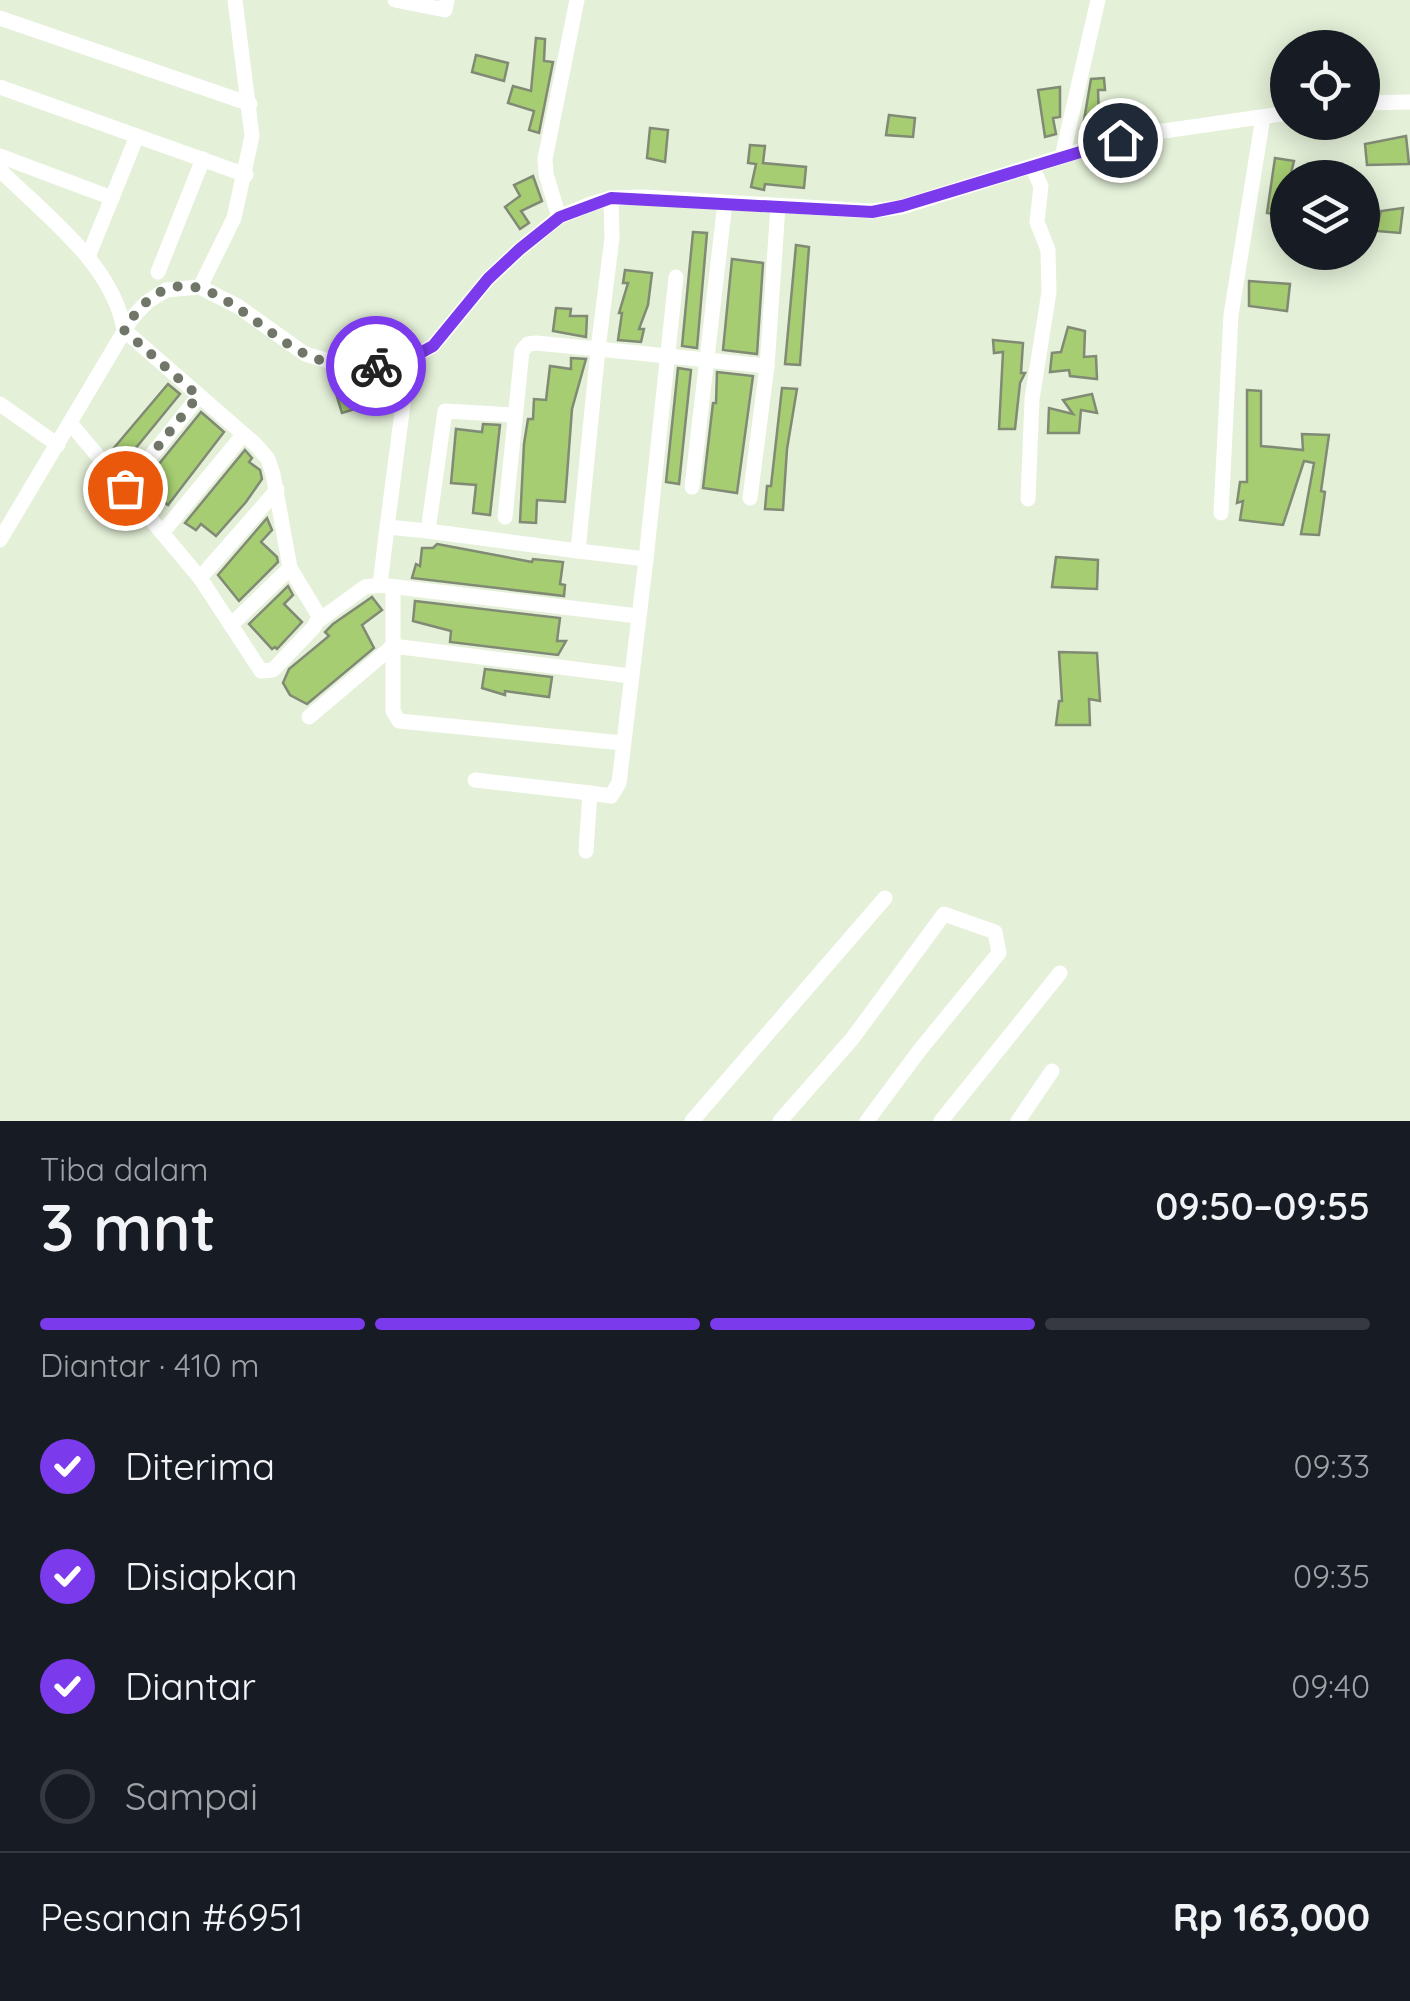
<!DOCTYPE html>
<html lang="id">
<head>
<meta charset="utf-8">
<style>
  body { margin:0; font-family:Quicksand,sans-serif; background:#242831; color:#f1f3f6; height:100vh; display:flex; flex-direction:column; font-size:38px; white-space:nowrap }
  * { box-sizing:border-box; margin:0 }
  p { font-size:32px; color:#9ea1a6 }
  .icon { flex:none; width:55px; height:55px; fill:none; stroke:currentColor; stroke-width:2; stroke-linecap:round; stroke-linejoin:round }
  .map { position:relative; height:1121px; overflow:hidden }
  .sheet { display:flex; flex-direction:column; background:#171b24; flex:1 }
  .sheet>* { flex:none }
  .controls { position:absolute; left:1270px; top:30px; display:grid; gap:20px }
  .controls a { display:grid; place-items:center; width:110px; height:110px; border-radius:50%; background:#171b24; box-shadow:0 5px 25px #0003; font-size:50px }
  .pin { position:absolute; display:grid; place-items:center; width:85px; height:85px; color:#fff; margin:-42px; border:5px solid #fff; border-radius:50%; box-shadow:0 2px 10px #0007 }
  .courier { position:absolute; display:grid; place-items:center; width:100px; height:100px; margin:-50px; border:8px solid #7c3aed; border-radius:50%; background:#fff; color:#222; box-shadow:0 2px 12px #0007 }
  .headline em { font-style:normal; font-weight:600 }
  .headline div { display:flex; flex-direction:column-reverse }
  .headline { display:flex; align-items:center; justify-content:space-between; height:170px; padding:0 40px }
  h1 { font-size:65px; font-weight:600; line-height:75px }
  .bar { display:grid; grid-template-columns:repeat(4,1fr); gap:15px 10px; align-content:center; height:120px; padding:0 40px }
  .bar i { height:12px; border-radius:8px; background:#363941 }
  .bar .current { background:#7c3aed }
  .bar p { grid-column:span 4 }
  .line { display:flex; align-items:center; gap:25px; padding:0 40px; border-top:2px solid #363941 }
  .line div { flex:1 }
  ol { padding:0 40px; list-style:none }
  li { display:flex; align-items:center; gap:30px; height:110px }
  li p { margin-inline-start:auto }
  li .icon { padding:10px; border-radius:50%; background:#7c3aed; color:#fff; stroke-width:4 }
  li:last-child { color:#9ea1a6 }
  li i { width:55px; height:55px; border:5px solid #363941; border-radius:50% }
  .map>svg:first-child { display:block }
  .building { fill:#a6cd72; stroke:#808a74; stroke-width:2.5 }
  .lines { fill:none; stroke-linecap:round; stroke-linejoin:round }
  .street { stroke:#fff; stroke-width:15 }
  .done { stroke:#707769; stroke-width:10; stroke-dasharray:0 18 }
  .route { stroke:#7c3aed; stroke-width:12 }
</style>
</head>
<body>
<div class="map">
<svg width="1410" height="1121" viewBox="0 0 1410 1121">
  <rect width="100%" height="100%" fill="#e4f0d8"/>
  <g class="building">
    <polygon points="536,38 545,39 544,61 553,62 539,133 529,130 534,111 508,103 513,86 531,91"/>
    <polygon points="476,55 508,63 504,81 472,72"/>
    <polygon points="1104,78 1105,90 1098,90 1099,118 1084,120 1091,79"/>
    <polygon points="1060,87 1060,117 1053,118 1056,134 1045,137 1038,90"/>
    <polygon points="889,115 915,118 913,137 886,135"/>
    <polygon points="650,128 668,130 665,162 647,158"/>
    <polygon points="1406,136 1409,164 1367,165 1365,144"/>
    <polygon points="750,145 765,146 763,163 806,167 804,188 765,184 764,190 751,187 756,164 748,163"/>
    <polygon points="1275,158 1294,161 1285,197 1288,197 1288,216 1267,213"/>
    <polygon points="533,176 542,201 521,211 529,223 520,229 505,207 520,196 514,185"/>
    <polygon points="1403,208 1400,233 1376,231 1381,211"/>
    <polygon points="693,232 707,233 697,348 682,346"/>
    <polygon points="796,245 809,247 800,365 785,364"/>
    <polygon points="732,259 763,263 757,354 723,350"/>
    <polygon points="625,270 652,273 648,305 639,329 644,329 641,342 618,340 622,313 619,313 628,283 623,283"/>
    <polygon points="1249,281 1290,284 1287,311 1249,306"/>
    <polygon points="556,308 571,309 570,316 587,316 586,337 553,331"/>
    <polygon points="1068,327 1085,331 1084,357 1096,356 1097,379 1070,376 1069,370 1050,372 1052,353 1061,352"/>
    <polygon points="993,340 1023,343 1021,373 1025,373 1020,383 1015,429 999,429 1003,352 994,353"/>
    <polygon points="571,358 586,359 572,409 565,502 537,500 536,523 520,522 524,444 528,419 533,419 534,399 546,400 550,366 571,369"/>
    <polygon points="678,368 691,370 679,484 666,482"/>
    <polygon points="717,372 753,376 737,493 703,488 713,403 716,403"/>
    <polygon points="357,380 365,406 342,413 334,387"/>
    <polygon points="168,384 180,394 126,460 113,449"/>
    <polygon points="782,388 797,389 787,449 783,510 765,509 767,486 771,486"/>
    <polygon points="1247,390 1261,391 1261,446 1303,450 1302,434 1329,435 1321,491 1325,492 1319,535 1301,534 1314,463 1304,461 1283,525 1240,520 1243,501 1237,503 1240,482 1247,482"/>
    <polygon points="1092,394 1097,413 1081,410 1079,433 1048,433 1049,408 1073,414 1063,400"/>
    <polygon points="201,412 224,432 168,505 156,496 158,494 142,485"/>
    <polygon points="483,424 500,425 490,515 473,513 476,485 451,483 456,429 482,432"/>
    <polygon points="245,450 252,458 249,462 260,470 262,479 246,502 216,536 201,524 196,530 185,523"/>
    <polygon points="267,518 272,530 261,542 277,557 278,562 239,601 218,575"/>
    <polygon points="437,544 532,562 533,559 563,562 560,584 565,585 564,596 412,578 416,564 420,566 422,548 433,548"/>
    <polygon points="1056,557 1098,560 1097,589 1052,587"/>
    <polygon points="288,586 293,595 284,604 302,622 277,649 275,647 272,649 249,624"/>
    <polygon points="372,597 382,610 362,625 374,648 307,704 290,695 283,683 289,669 329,636 325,632 333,624"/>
    <polygon points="415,601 560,618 557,641 566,641 558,655 450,642 451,631 413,621"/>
    <polygon points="1059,652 1097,653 1100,701 1089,699 1090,725 1056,725 1059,701 1062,701"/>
    <polygon points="485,669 552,677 549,697 505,691 505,695 482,688"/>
  </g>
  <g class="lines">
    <g class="street">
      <polyline points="395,0 445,10 447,0"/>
      <polyline points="0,18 250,104"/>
      <polyline points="0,87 246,175"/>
      <polyline points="1362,103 1410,102"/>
      <polyline points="0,156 112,198"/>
      <polyline points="1062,157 1098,0"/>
      <path d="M0 170C45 215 113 264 124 330L255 444 268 459 273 474 290 568 319 616 314 627 273 670 261 671 200 578 71 424"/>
      <polyline points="559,217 546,174 545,159 577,0"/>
      <polyline points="88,257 137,136"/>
      <polyline points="158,272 203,159"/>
      <polyline points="200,287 234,218 252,136 235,0"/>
      <polyline points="0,404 58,445"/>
      <polyline points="515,415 445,411 428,531 578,551"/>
      <polyline points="692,487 725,203"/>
      <polyline points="125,488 199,396"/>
      <polyline points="750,498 767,366 778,206"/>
      <polyline points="1028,499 1032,399 1049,292 1048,250 1037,222 1041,186 1032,167"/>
      <polyline points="1221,513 1231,315 1263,117"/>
      <polyline points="505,517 522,351 528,344 536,343 598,349 612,238 611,198"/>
      <polyline points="387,527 404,397 394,361"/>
      <polyline points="162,533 243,435"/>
      <polyline points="0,540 132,318 147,302 166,290 200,287 239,307 305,354 346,366 376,366 420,353 433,346 488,279 520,249 559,217 591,204 611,198 642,197 872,211 902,207 1092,147 1150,133 1288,113"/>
      <polyline points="646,559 676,277"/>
      <polyline points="200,578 277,490"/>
      <polyline points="380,585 387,527 428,531"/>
      <polyline points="393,587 393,646 630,676"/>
      <polyline points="318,621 365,587 380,585 638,616"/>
      <polyline points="231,625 290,568"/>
      <polyline points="393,646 393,711 399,721 623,743"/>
      <polyline points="309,717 393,646"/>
      <polyline points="475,780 590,793"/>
      <polyline points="586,851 590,793 611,796 619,783 646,559 578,551 598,349 767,366"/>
      <polyline points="692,1121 885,898"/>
      <polyline points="780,1121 852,1039 944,914 995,932 999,953 919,1051 867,1121"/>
      <polyline points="941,1121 1060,973"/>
      <polyline points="1018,1121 1052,1071"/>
    </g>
  </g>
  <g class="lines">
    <path class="done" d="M125 488 198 396 124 330C185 232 243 324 307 355 328 365 352 367 376 366"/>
    <polyline class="route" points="376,366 420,353 433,346 488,279 520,249 560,217 611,198 872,212 902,206 1120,140"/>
  </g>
</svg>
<div class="controls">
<a><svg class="icon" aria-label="locate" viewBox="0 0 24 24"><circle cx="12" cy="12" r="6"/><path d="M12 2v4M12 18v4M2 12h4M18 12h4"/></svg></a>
<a><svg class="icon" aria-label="layers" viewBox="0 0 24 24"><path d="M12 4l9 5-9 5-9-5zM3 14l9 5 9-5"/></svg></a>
</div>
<div class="pin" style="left:125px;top:488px;background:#ea580c"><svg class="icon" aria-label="bag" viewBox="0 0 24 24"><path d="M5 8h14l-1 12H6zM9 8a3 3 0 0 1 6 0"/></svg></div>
<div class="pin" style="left:1120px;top:140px;background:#1f2937"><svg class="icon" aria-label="home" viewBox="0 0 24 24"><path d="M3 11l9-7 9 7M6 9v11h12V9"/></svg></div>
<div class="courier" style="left:376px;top:366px"><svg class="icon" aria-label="bike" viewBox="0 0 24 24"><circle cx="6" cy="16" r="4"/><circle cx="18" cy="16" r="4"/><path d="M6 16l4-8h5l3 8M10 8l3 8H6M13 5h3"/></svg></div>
</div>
<section class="sheet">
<div class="headline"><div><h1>3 mnt</h1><p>Tiba dalam</p></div><em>09:50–09:55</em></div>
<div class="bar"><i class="current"></i><i class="current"></i><i class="current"></i><i></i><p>Diantar · 410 m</p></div>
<ol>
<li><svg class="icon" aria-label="check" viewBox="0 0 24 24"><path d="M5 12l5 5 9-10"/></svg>Diterima<p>09:33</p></li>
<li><svg class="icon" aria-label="check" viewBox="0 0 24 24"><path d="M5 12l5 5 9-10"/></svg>Disiapkan<p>09:35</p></li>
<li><svg class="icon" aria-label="check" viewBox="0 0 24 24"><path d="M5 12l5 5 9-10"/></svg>Diantar<p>09:40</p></li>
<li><i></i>Sampai</li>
</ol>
<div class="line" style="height:130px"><div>Pesanan #6951</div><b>Rp 163,000</b></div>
</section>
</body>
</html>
